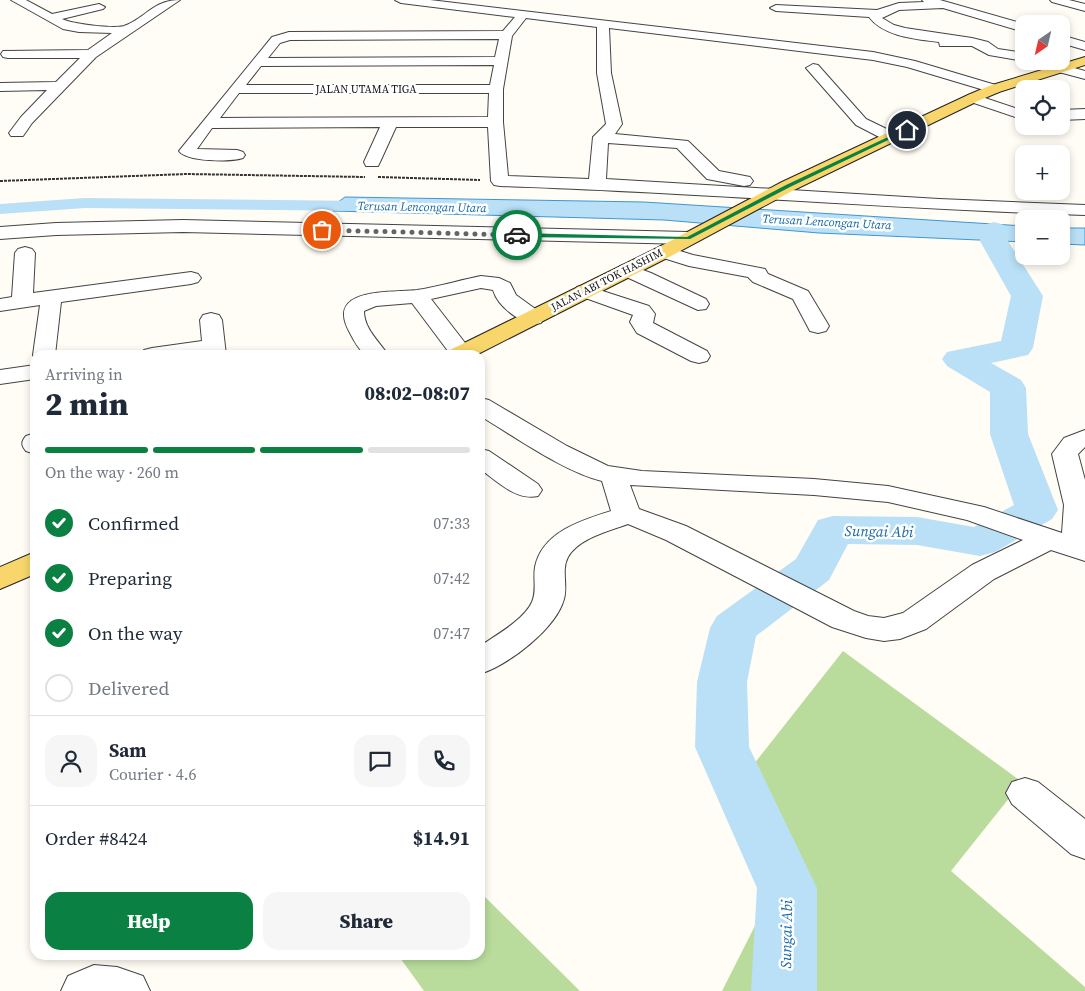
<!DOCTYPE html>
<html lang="en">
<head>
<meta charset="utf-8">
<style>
  body { margin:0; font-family:"Source Serif 4",serif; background:#f6f6f7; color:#1f2937; height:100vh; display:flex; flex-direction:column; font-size:19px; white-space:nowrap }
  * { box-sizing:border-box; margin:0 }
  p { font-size:16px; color:#747a83 }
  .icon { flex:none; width:28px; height:28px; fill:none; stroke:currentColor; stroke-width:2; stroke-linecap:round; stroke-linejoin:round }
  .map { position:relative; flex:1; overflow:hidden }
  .drawer { position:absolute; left:30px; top:350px; width:455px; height:610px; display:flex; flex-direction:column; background:#fff; border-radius:15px; box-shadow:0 2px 8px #0003 }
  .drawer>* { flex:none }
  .needle { width:32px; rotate:214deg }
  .controls { position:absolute; left:1015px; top:15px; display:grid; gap:10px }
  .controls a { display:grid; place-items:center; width:55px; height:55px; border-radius:10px; background:#fff; box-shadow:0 2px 8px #0003; font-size:25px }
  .pin { position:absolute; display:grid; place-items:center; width:42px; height:42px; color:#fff; margin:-21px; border:2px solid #fff; border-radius:50%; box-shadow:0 1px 5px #0007 }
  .courier { position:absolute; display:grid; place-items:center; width:50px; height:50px; margin:-25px; border:4px solid #0b8043; border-radius:50%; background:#fff; color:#222; box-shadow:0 1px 6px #0007 }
  .summary em { font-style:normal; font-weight:800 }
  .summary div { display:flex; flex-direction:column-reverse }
  .summary { display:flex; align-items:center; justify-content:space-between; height:85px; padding:0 15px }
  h1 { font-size:32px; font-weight:800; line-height:38px }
  .bar { display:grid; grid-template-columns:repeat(4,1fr); gap:8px 5px; align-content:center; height:60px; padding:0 15px }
  .bar i { height:6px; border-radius:4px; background:#e0e1e3 }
  .bar .on { background:#0b8043 }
  .bar p { grid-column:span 4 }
  .line { display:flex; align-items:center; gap:12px; padding:0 15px; border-top:1px solid #e0e1e3 }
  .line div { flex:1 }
  .round { display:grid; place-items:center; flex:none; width:52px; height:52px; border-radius:15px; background:#f6f6f7 }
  ol { padding:0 15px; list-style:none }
  li { display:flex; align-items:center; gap:15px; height:55px }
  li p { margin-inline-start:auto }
  li .icon { padding:5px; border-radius:50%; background:#0b8043; color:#fff; stroke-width:4 }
  li:last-child { color:#747a83 }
  li i { width:28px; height:28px; border:2px solid #e0e1e3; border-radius:50% }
  .button { display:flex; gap:10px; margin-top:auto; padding:10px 15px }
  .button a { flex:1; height:58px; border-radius:15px; background:#0b8043; color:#fff; font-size:20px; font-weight:800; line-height:58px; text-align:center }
  .button a+a { background:#f6f6f7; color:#1f2937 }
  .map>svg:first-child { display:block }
  .forest { fill:#b9dc9c }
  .water { fill:#b9e0f7; stroke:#3f96cf }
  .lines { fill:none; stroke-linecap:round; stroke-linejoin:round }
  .canal { fill:#b9e0f7; fill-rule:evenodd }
  .river { fill:#b9e0f7; fill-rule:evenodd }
  .minor-casing { stroke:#444; stroke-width:2 }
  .major-casing { stroke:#222; stroke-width:2 }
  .path { stroke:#333; stroke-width:2; stroke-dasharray:3 1; stroke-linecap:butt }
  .minor { fill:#fff; fill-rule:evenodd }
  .major { fill:#f9d66b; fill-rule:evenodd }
  .route { fill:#0b8043 }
  .done { stroke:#646461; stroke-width:5; stroke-dasharray:0 9 }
  .labels { text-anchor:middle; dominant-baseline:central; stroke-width:5; stroke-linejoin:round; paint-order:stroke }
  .far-street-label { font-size:11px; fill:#111; stroke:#fff }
  .far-water-label { font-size:12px; font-style:italic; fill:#1768a6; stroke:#fff }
  .water-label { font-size:15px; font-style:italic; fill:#1768a6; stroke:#fff }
</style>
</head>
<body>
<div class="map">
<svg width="1085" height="991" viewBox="0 0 1085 991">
  <rect width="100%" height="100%" fill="#fffdf5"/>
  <g class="forest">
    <polygon points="843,651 1022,782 951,871 1085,987 1085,991 722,991 767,902 731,793"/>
    <polygon points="480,892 580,991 424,991 398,955 480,955"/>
  </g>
  <g class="water">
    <polygon points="345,197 644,202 1024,226 1024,242 819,233 664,220 333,211 334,205"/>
    <polygon points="1061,228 1085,228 1085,245 1061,244"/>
  </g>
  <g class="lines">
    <polygon class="canal" points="85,198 365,201 371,203 373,206 371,209 365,211 85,208 0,214 0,204"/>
    <polygon class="river" points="994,222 1004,225 1008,231 1008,241 1043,296 1033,348 1028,355 991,363 1021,380 1026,388 1028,434 1058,510 1052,519 995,552 980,556 917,545 848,544 829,580 756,636 747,682 749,747 817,888 817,991 751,991 757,888 695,747 697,682 710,628 717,616 796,559 818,520 833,516 917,517 974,527 1014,505 990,434 990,392 947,366 942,359 947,352 1001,341 1011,296 980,241 980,231 984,225"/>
    <defs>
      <g id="minor">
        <path d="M11 0H26L52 14 99 4 105 7 103 9 62 19C72 24 113 29 124 26 146 18 153 0 180 0L96 57 32 123 23 136H11L9 133 21 117 47 90 0 91V83L56 82 80 58H8L3 57 1 54 3 51 88 50 112 33 79 32 63 29Z"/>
        <path d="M395 0H430L873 52 915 61 999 86 1001 89 999 92 994 93 907 67 873 60 609 28 611 73 622 124 615 134 688 141 719 171 750 177 753 181 750 185 744 186 707 179 677 148 608 143 606 179 939 199 1085 205V215C890 209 695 192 500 186L494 185 491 181 488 127H396L380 162 378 166H366L364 162 380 127 212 128 197 149 237 150 243 152 245 155 243 158C230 162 187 162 179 151L272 37 289 32 503 31 515 17 401 3ZM526 18 597 27V73L606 124 593 137 589 179 508 176 503 122V89L512 36ZM499 39 495 57 268 58 280 43 290 40ZM494 65 490 85H246L261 66ZM239 93H489L488 117 220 118Z"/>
        <path d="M922 0H940L1024 24V32L943 8 899 10 882 18 894 25 905 28 972 38 988 42 998 49 1024 53V61L989 55 972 46H940L939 42C917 39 884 37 869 17L776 11 770 8 776 5 877 10 899 3 924 2Z"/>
        <polygon points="1050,0 1069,0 1085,4 1085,11 1052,2"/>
        <polygon points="1061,35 1085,42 1085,50 1061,43"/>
        <polygon points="813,64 818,65 866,119 897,134 899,137 897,140 885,140 856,125 806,68"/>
        <polygon points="1060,64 1085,71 1085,79 1055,71 1053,68 1055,65"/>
        <polygon points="973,94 1024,111 1024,120 968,101 966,98 968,95"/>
        <polygon points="1085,109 1085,119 1061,120 1061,110"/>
        <polygon points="183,220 688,232 695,234 698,238 695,242 688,244 183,232 56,235 0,239 0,227 56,223"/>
        <polygon points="664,246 693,255 765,269 768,274 808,291 829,326 826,331 818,333 810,331 793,299 753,282 748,277 689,266 657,256 654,252 657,248"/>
        <polygon points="25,247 32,249 35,253 33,293 191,272 198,274 201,278 198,282 191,284 61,302 55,355 35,355 35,359 33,355 40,305 0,311 0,299 12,297 15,253 18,249"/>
        <polygon points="627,264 651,273 706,299 709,304 706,309 698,310 620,274 617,270 620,266"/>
        <path d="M481 276 499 278 510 283 516 295 541 313 544 318 541 323C523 327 498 307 493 290L481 288 431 299 469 348 472 353 471 355H451L412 303 376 306 364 311C364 329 379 341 388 355H365C358 348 354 341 350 333 324 287 389 293 417 290 438 287 460 280 481 276Z"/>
        <polygon points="584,285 649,306 655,314 653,323 707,351 710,356 707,361 699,363 691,361 637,333 630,322 633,315 577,295 574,291 577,287"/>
        <polygon points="211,313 219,315 222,320 226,355 141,355 144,350 152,348 202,341 200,320 203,315"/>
        <polygon points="35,365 35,379 0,384 0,370"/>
        <path d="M480 398 489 400 567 446 608 466 642 471 814 479 888 486 984 507 1062 533 1064 505 1052 454 1064 438 1085 430V447L1078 454 1085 480V561L1051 550 994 579 926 629 900 639 884 641 866 638 832 627 666 540 628 524C609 531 579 538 568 557 561 570 568 585 564 599 556 629 508 665 480 674V646C495 636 525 619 532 602 537 591 533 579 535 567 542 532 582 520 611 511L602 481C564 472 514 436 480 416ZM630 485 814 495 888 502 967 520 1023 540 972 565 903 613 884 618 868 616 854 611 686 526 639 509Z"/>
        <path d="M35 433V454L26 451C21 445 21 442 26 436Z"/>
        <path d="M480 449 489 451 538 484 542 490 538 496C516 501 497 481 480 469Z"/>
        <polygon points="1025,778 1038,782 1085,819 1085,859 1071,854 1012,804 1006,793 1012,782"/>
        <polygon points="94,965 117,967 143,976 150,991 61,991 68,976"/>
      </g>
      <g id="major">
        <polygon points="1085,57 1085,65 999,92 978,101 794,190 671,256 476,355 447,355 450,350 657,248 782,182 968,95 989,86"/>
        <polygon points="35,552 35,574 0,589 0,567"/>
      </g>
    </defs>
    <use href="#minor" class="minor-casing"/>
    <use href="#major" class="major-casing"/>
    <g class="path">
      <polyline points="378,177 480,180"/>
      <polyline points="0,181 187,174 365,177"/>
    </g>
    <use href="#minor" class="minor"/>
    <use href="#major" class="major"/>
  </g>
  <polygon class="route" points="907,128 909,130 790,187 690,239 517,237 514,235 517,233 687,237 786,185"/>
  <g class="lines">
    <polyline class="done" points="322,230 517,235"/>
  </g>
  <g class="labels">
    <g class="far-street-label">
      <text x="366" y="89">JALAN UTAMA TIGA</text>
      <text transform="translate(607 280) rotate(-27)">JALAN ABI TOK HASHIM</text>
    </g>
    <g class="far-water-label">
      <text transform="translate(422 207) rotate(1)">Terusan Lencongan Utara</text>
      <text transform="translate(827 222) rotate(3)">Terusan Lencongan Utara</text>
    </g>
    <g class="water-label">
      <text transform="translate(879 531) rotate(1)">Sungai Abi</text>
      <text transform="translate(786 934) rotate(-89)">Sungai Abi</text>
    </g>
  </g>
</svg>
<div class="controls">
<a><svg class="needle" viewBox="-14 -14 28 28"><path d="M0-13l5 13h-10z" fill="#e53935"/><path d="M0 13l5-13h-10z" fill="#747a83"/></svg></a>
<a><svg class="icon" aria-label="locate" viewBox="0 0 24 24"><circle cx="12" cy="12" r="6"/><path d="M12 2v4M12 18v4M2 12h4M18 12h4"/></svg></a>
<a>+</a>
<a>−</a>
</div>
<div class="pin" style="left:322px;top:230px;background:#ea580c"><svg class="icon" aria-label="bag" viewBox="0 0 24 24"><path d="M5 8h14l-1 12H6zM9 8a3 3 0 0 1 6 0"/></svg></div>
<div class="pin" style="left:907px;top:130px;background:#1f2937"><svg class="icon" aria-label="home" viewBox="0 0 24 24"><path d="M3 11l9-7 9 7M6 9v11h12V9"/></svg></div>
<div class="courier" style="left:517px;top:235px"><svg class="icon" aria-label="car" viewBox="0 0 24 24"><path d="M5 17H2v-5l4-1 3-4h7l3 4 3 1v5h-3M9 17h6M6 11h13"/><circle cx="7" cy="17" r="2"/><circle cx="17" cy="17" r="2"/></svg></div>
<section class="drawer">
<div class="summary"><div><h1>2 min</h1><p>Arriving in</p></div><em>08:02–08:07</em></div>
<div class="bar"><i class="on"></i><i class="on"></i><i class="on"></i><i></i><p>On the way · 260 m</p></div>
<ol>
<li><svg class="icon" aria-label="check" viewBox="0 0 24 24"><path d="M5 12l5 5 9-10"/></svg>Confirmed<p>07:33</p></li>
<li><svg class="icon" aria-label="check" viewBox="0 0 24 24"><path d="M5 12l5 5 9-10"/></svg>Preparing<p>07:42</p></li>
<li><svg class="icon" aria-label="check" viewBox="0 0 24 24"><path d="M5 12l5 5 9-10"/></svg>On the way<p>07:47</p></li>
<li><i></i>Delivered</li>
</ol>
<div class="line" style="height:90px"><a class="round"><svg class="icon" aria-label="person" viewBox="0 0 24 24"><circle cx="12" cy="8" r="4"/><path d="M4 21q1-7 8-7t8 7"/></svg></a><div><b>Sam</b><p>Courier · 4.6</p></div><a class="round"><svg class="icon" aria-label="chat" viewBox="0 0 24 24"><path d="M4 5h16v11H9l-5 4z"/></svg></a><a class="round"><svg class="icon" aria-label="phone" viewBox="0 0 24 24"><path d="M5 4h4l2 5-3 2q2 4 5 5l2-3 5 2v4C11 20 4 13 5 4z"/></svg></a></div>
<div class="line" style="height:65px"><div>Order #8424</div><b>$14.91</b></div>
<div class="button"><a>Help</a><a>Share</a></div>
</section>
</div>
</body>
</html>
